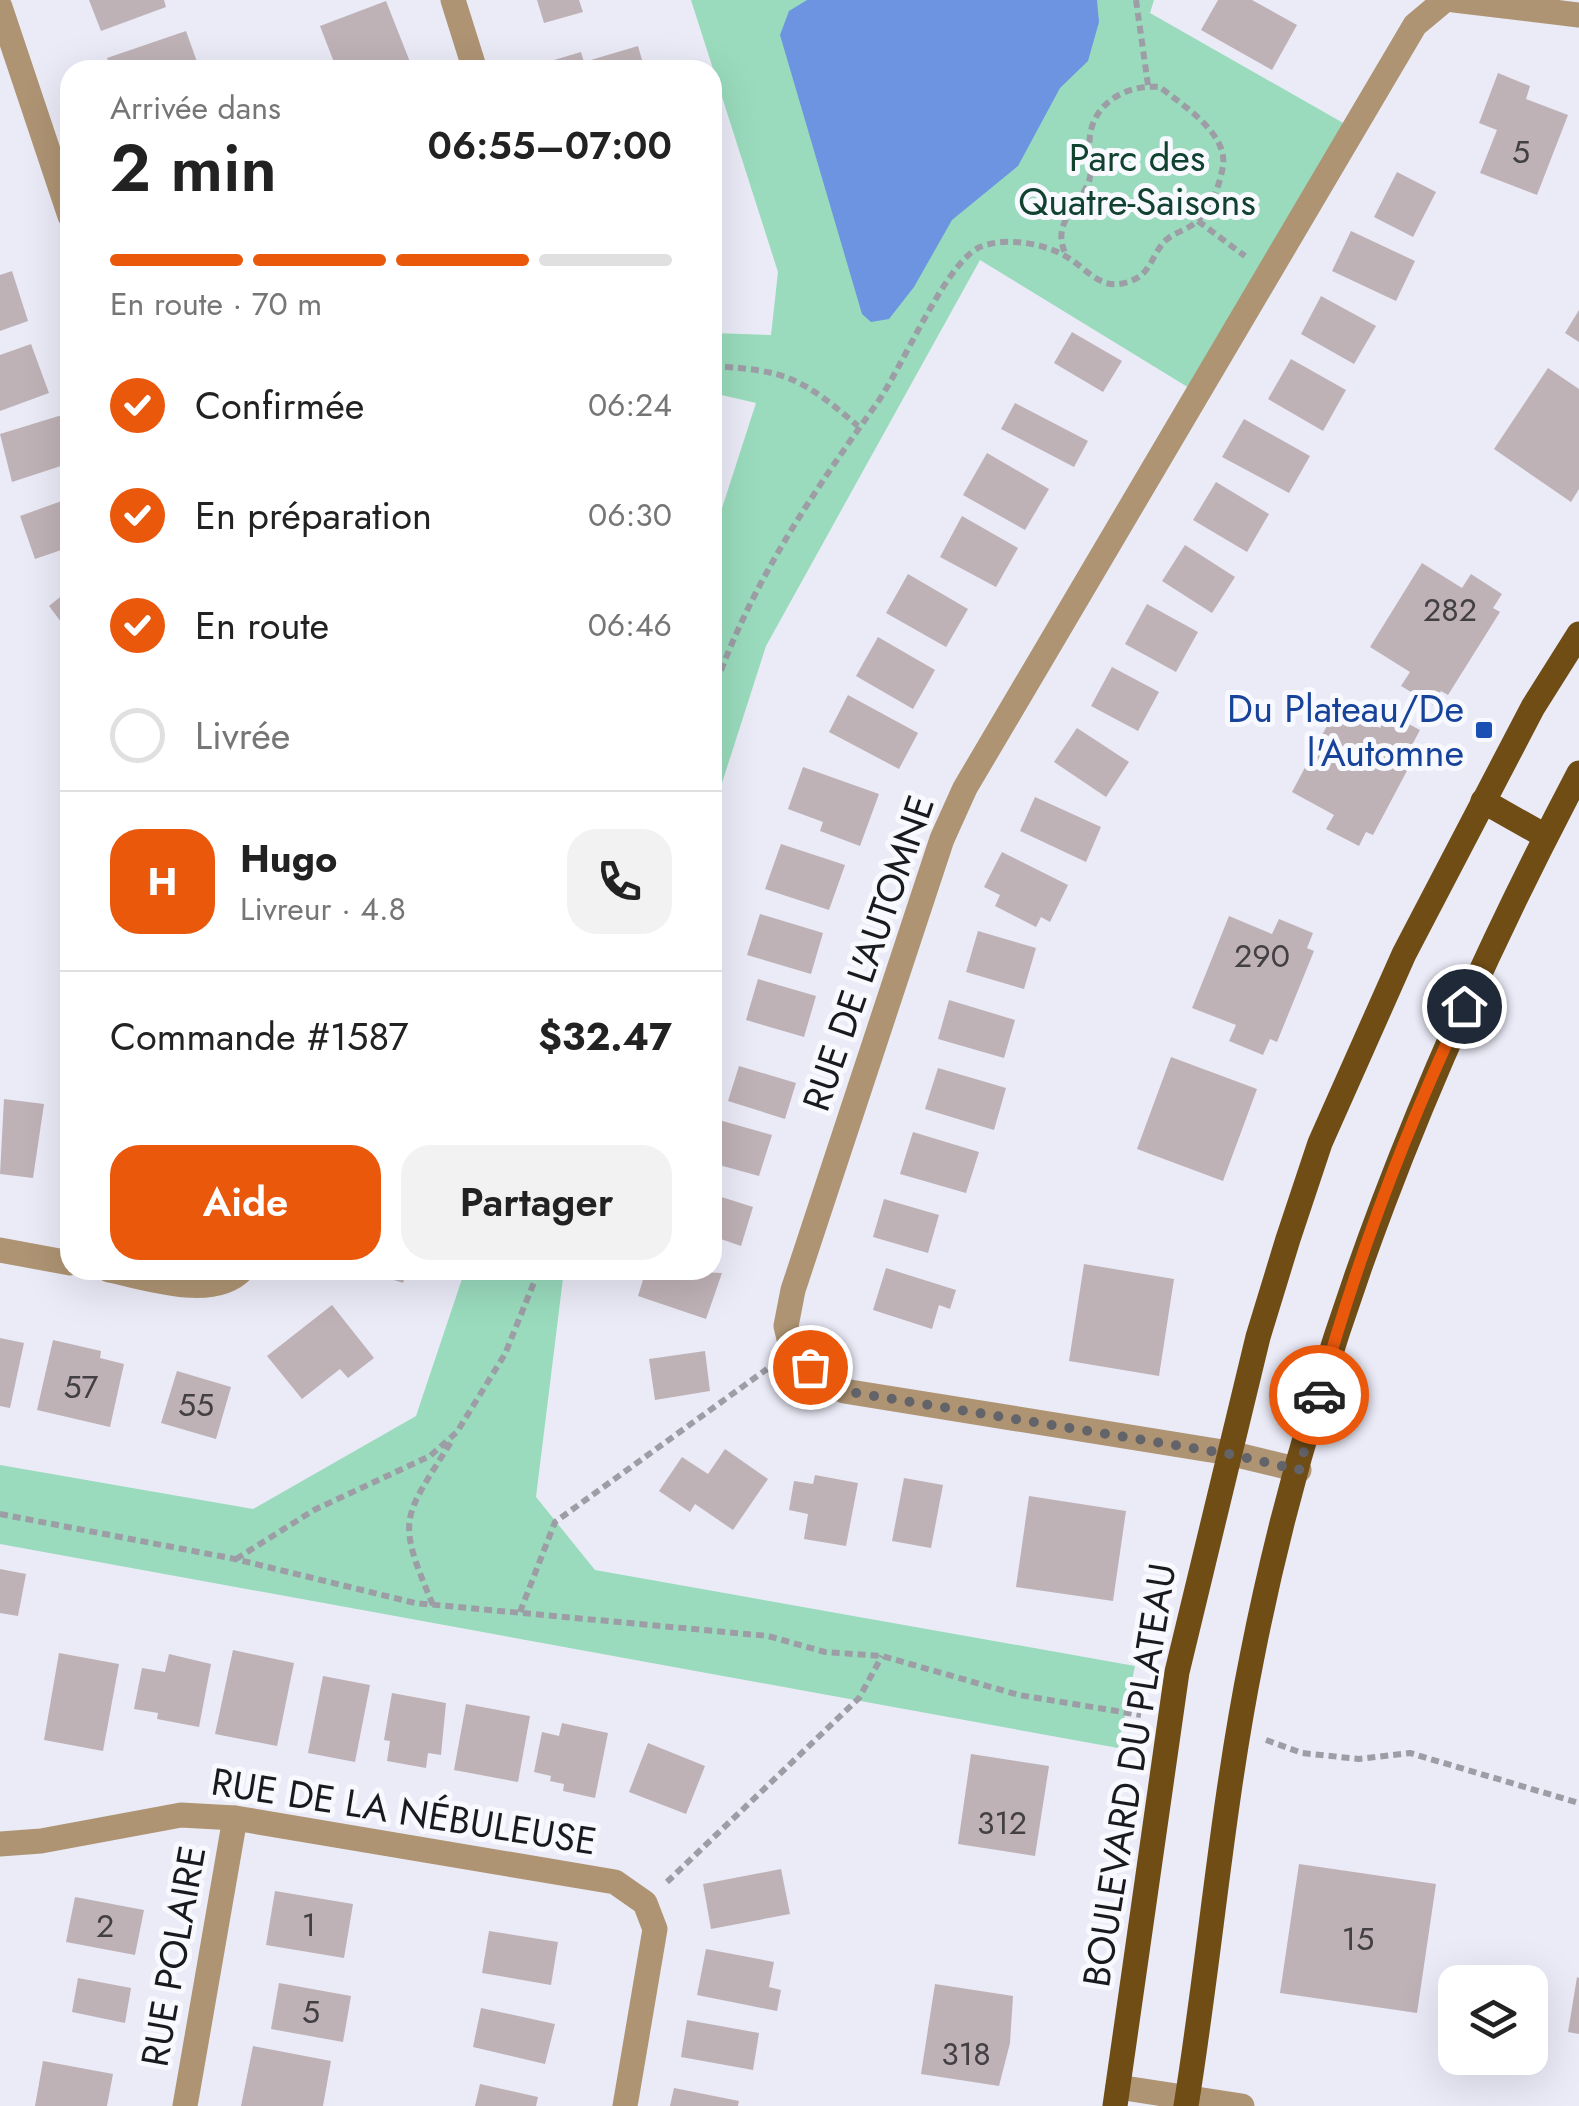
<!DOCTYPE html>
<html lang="fr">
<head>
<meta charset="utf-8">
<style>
  body { margin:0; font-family:Jost,sans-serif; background:#f2f2f2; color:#222; height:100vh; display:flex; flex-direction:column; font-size:38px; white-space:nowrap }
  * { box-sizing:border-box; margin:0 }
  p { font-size:32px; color:#767676 }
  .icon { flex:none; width:55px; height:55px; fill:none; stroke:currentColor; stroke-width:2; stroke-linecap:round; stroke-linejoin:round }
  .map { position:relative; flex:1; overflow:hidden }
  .panel { position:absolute; left:60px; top:60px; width:662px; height:1220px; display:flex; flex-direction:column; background:#fff; border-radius:30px; box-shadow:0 10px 40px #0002 }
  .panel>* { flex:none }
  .fabs { position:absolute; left:1438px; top:1965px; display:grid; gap:20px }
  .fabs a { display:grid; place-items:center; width:110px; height:110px; border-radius:20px; background:#fff; box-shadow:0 10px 40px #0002; font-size:50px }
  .pin { position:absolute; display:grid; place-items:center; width:85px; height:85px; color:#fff; margin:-42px; border:5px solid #fff; border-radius:50%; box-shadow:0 2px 10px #0007 }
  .courier { position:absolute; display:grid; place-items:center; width:100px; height:100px; margin:-50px; border:8px solid #ea580c; border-radius:50%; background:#fff; color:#222; box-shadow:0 2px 12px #0007 }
  .head em { font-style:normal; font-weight:600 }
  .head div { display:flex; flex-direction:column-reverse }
  .head { display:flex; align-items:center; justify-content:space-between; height:170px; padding:0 50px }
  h1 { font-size:65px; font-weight:600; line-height:75px }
  .bar { display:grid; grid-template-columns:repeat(4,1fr); gap:15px 10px; align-content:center; height:120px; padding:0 50px }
  .bar i { height:12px; border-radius:8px; background:#e0e0e0 }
  .bar .active { background:#ea580c }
  .bar p { grid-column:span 4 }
  .line { display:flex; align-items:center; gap:25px; padding:0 50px; border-top:2px solid #e0e0e0 }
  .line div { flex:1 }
  .round { display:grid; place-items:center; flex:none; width:105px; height:105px; border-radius:30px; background:#f2f2f2 }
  ol { padding:0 50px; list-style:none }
  li { display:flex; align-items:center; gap:30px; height:110px }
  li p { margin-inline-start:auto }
  li .icon { padding:10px; border-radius:50%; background:#ea580c; color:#fff; stroke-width:4 }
  li:last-child { color:#767676 }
  li i { width:55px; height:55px; border:5px solid #e0e0e0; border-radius:50% }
  .action { display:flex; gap:20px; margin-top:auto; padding:20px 50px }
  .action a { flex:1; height:115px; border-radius:30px; background:#ea580c; color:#fff; font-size:40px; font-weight:600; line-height:115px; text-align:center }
  .action a+a { background:#f2f2f2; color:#222 }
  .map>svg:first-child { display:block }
  .green { fill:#9adbbd }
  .water { fill:#6c94e1 }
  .building { fill:#bfb2b7 }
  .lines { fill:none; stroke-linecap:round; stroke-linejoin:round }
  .path { stroke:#9d9da6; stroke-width:6; stroke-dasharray:8 5; stroke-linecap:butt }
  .minor { stroke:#ae9473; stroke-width:25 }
  .major { stroke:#704d15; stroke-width:25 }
  .done { stroke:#63636a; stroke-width:10; stroke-dasharray:0 18 }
  .route { stroke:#ea580c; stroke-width:12 }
  .transit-dot { fill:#1a4fb4; stroke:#f8f9fe; stroke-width:4 }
  .labels { text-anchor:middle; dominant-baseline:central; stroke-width:10; stroke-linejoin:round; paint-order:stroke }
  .number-label { font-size:32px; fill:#434044 }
  .park-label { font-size:38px; fill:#114230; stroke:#f8f9fe }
  .transit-label { font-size:38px; fill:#164399; stroke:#f8f9fe; text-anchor:end }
  .street-label { font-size:38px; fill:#1a1a1e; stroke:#f8f9fe }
</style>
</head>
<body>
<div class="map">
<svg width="1579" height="2106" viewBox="0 0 1579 2106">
  <rect width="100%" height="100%" fill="#eaebf7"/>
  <g class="green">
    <polygon points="691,0 1154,0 1150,13 1352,128 1199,394 980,260 766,646 713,811 713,536 756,403 713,393 713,333 771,335 778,272"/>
    <polygon points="465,1270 564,1270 536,1497 595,1570 1135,1666 1118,1748 0,1544 0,1465 253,1509 416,1416"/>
  </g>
  <polygon class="water" points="807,0 1097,0 1099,22 1088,61 1060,88 1018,166 952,220 914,287 889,319 871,322 862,314 780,35 789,11"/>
  <g class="building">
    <polygon points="89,0 164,0 166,7 101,31"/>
    <polygon points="537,0 579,0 583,12 544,23"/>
    <polygon points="1218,0 1252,0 1297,25 1272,70 1201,30"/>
    <polygon points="386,1 410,62 388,70 337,70 320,26"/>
    <polygon points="186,31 200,70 111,70 107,58"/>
    <polygon points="638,46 645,70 558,70 554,60 581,52 584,62"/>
    <polygon points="1498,73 1530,86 1526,99 1568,115 1537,195 1480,173 1497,130 1479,123"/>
    <polygon points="1397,172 1436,192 1413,237 1374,217"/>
    <polygon points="1351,231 1415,261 1396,301 1332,271"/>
    <polygon points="12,271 28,321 0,331 0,275"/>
    <polygon points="1321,296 1376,326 1354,364 1301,334"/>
    <polygon points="1579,310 1579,342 1565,333"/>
    <polygon points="1072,332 1122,361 1103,392 1054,363"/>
    <polygon points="31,344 49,393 0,411 0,355"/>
    <polygon points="1291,359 1346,390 1323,431 1268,399"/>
    <polygon points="1548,368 1579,389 1579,489 1571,502 1494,449"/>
    <polygon points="1015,403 1088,441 1074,467 1001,429"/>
    <polygon points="62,415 70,441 70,463 12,482 0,434"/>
    <polygon points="1244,419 1310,456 1289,493 1222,457"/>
    <polygon points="987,453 1049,489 1025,530 963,495"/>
    <polygon points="1216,482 1269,514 1247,552 1193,520"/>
    <polygon points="70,498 70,547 35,559 20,516"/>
    <polygon points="962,516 1018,548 996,587 940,557"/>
    <polygon points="1185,545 1235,577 1212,613 1162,581"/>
    <polygon points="1422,563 1462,588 1471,574 1502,594 1493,608 1500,612 1448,695 1441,691 1433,705 1401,686 1410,672 1370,647"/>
    <polygon points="908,574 968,609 946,647 886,613"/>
    <polygon points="70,589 70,634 49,606"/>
    <polygon points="1147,604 1198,632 1176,672 1125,644"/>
    <polygon points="878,637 935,670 913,709 856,676"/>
    <polygon points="1112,667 1159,692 1138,731 1091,706"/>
    <polygon points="848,695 918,733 899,769 829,732"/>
    <polygon points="1338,705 1380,728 1388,713 1420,730 1412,745 1419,748 1373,835 1366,832 1359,846 1326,829 1334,815 1292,792"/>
    <polygon points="1077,728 1129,762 1106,797 1054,762"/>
    <polygon points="803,767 879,794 860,846 820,831 823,822 788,809"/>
    <polygon points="1035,797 1101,827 1086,862 1020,831"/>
    <polygon points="781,844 845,865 829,910 765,889"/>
    <polygon points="1002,852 1068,885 1050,922 1041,917 1036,927 995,906 1000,895 984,887"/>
    <polygon points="760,914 823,933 811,974 747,955"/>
    <polygon points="1229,916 1272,934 1279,919 1313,933 1307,948 1314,951 1277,1042 1270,1039 1263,1055 1229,1041 1236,1025 1192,1008"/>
    <polygon points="978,931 1036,948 1024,989 966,972"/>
    <polygon points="758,979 816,996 804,1037 746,1020"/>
    <polygon points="949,1000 1015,1020 1004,1058 938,1039"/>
    <polygon points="1171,1057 1257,1089 1223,1181 1137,1149"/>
    <polygon points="739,1066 796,1083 785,1119 728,1101"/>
    <polygon points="938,1068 1006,1088 994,1130 925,1109"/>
    <polygon points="4,1099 44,1104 33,1178 0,1174"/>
    <polygon points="712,1118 772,1135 759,1176 712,1163"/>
    <polygon points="913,1132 979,1152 966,1193 900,1174"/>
    <polygon points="712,1194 753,1207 741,1246 712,1236"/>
    <polygon points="884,1199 939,1215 928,1253 873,1237"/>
    <polygon points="1084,1264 1174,1279 1159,1376 1069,1361"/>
    <polygon points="886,1268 956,1290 950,1309 939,1305 932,1329 873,1310"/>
    <polygon points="363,1270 407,1270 403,1283"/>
    <polygon points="646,1270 722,1273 706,1319 638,1296"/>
    <polygon points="332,1305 374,1358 348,1378 340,1369 302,1399 267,1356"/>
    <polygon points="0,1338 24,1343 10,1408 0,1406"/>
    <polygon points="53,1340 101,1351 100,1358 124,1364 110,1427 37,1410"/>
    <polygon points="705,1351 710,1391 655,1400 649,1359"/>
    <polygon points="177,1371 231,1387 216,1439 161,1423"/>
    <polygon points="725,1449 768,1479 733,1530 695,1504 690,1512 659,1491 682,1457 708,1474"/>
    <polygon points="815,1475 858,1483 846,1546 804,1539 808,1514 789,1510 794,1481 813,1484"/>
    <polygon points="904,1478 943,1485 931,1548 892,1541"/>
    <polygon points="1029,1496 1126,1511 1113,1601 1016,1587"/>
    <polygon points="0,1569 26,1574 18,1616 0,1613"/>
    <polygon points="233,1650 294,1663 277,1746 215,1734"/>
    <polygon points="59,1653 119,1664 103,1751 44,1740"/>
    <polygon points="169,1654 211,1664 199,1727 157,1719 158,1713 134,1709 142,1668 165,1672"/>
    <polygon points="323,1676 370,1685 355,1762 308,1753"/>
    <polygon points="392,1693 446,1703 441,1755 428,1753 426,1768 387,1761 390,1741 384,1740"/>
    <polygon points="466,1704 530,1716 518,1782 454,1770"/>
    <polygon points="562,1723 608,1733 595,1798 563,1791 564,1784 550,1781 551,1776 534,1772 542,1732 559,1736"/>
    <polygon points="648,1743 705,1766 686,1814 629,1792"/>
    <polygon points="971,1754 1049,1766 1035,1856 958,1844"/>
    <polygon points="1299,1864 1436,1884 1417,2013 1280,1993"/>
    <polygon points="781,1869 790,1914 711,1929 703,1884"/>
    <polygon points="275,1891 353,1904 344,1958 266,1945"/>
    <polygon points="75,1897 144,1910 135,1955 66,1942"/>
    <polygon points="489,1931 558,1942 551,1985 482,1973"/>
    <polygon points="706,1949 774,1962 769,1987 781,1990 777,2011 697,1995"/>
    <polygon points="1577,1977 1579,1978 1579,2034 1568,2032"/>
    <polygon points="78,1978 131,1988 125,2023 72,2012"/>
    <polygon points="279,1983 351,1996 343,2042 271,2029"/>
    <polygon points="935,1984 1013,1996 1010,2043 999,2086 921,2074"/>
    <polygon points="481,2008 555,2024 545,2064 473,2047"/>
    <polygon points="687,2020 759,2033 753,2070 681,2057"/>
    <polygon points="253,2046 331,2061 323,2106 241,2106"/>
    <polygon points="43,2061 113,2074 107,2106 35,2106"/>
    <polygon points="480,2084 538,2097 536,2106 475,2106"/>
    <polygon points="674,2088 739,2101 738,2106 670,2106"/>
  </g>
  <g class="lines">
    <g class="path">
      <polyline points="1136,0 1148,85"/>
      <polyline points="1198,221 1245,256"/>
      <path d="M712 366C786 370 802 378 858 426"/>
      <path d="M712 695C749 587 809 498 875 406 901 371 943 267 978 248 1002 236 1045 243 1067 257 1089 270 1102 294 1133 280 1151 273 1153 252 1166 240 1175 232 1190 229 1198 220 1212 208 1220 183 1223 166 1228 133 1182 105 1160 87 1129 84 1095 101 1090 135 1088 150 1094 165 1089 181 1079 209 1049 222 1067 257"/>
      <polyline points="0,1514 235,1559 415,1603 768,1636 825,1652 882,1656 1019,1695 1141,1715"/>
      <polyline points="236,1559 314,1510 430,1456 457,1432 505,1354 539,1270"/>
      <path d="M433 1605C396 1518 402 1520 451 1442"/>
      <polyline points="520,1612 555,1522 767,1369"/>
      <polyline points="1266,1740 1302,1753 1359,1759 1410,1753 1579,1803"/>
      <polyline points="667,1882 859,1698 882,1656"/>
    </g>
    <g class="minor">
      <polyline points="453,0 475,70"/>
      <polyline points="1454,0 1579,15"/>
      <polyline points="0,7 70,216"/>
      <polyline points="0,1250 70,1263"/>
      <path d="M109 1270C146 1277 212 1301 242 1270"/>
      <polyline points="1299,1470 1229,1453 844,1391 792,1351 786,1326 793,1290 942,839 965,788 1415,25 1445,0"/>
      <polyline points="0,1844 41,1841 181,1815 235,1818 615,1882 645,1903 655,1929 625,2106"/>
      <polyline points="1118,2087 1242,2106"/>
      <polyline points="185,2106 235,1818"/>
    </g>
    <g class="major">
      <polyline points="1483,801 1545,836"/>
      <polyline points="1115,2106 1177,1672 1258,1337 1288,1239 1320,1143 1404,954 1533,707 1579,634"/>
      <path d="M1186 2106C1210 1957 1222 1805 1252 1657 1313 1346 1432 1052 1579 773"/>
    </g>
  </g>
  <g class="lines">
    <polyline class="done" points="810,1367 844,1391 1229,1454 1299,1470 1319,1395"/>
    <path class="route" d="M1319 1395C1356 1262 1405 1131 1464 1006"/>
  </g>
  <rect class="transit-dot" x="1474" y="720" width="20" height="20" rx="5"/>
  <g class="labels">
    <g class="number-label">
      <text x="1521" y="152">5</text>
      <text x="1450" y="610">282</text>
      <text x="1262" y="956">290</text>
      <text x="81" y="1387">57</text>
      <text x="196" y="1405">55</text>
      <text x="1002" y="1823">312</text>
      <text x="309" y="1925">1</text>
      <text x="105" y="1926">2</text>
      <text x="1358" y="1939">15</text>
      <text x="311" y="2012">5</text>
      <text x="966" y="2054">318</text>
    </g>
    <g class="park-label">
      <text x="1137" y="157">Parc des<tspan x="1137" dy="44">Quatre-Saisons</tspan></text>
    </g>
    <g class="transit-label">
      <text x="1464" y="708">Du Plateau/De<tspan x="1464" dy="44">l'Automne</tspan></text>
    </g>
    <g class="street-label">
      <text transform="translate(868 953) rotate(-71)">RUE DE L'AUTOMNE</text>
      <text transform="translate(1129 1775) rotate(-81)">BOULEVARD DU PLATEAU</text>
      <text transform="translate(404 1811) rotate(9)">RUE DE LA NÉBULEUSE</text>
      <text transform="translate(173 1956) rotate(-80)">RUE POLAIRE</text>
    </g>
  </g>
</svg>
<div class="fabs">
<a><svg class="icon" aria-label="layers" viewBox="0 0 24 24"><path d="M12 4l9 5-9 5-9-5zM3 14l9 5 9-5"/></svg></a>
</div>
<div class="pin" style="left:810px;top:1367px;background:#ea580c"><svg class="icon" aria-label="bag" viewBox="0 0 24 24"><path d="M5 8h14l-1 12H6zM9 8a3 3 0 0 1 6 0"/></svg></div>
<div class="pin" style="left:1464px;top:1006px;background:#1f2937"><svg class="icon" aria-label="home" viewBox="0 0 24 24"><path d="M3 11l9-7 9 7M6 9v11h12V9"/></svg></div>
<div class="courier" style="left:1319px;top:1395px"><svg class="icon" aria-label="car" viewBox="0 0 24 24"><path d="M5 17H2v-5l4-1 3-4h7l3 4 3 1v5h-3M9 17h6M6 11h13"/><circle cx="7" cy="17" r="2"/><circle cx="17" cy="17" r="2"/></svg></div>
<section class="panel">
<div class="head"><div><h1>2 min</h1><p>Arrivée dans</p></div><em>06:55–07:00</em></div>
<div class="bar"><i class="active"></i><i class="active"></i><i class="active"></i><i></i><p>En route · 70 m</p></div>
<ol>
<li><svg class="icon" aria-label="check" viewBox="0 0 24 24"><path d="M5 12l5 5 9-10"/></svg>Confirmée<p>06:24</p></li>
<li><svg class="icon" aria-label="check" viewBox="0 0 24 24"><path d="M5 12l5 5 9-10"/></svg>En préparation<p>06:30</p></li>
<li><svg class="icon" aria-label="check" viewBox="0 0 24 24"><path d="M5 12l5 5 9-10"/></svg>En route<p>06:46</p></li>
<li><i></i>Livrée</li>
</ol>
<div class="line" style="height:180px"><b class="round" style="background:#ea580c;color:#fff">H</b><div><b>Hugo</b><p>Livreur · 4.8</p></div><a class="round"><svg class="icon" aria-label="phone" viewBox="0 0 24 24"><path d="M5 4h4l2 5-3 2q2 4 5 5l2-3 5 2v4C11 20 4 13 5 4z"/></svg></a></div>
<div class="line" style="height:130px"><div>Commande #1587</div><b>$32.47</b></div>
<div class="action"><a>Aide</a><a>Partager</a></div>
</section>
</div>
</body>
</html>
